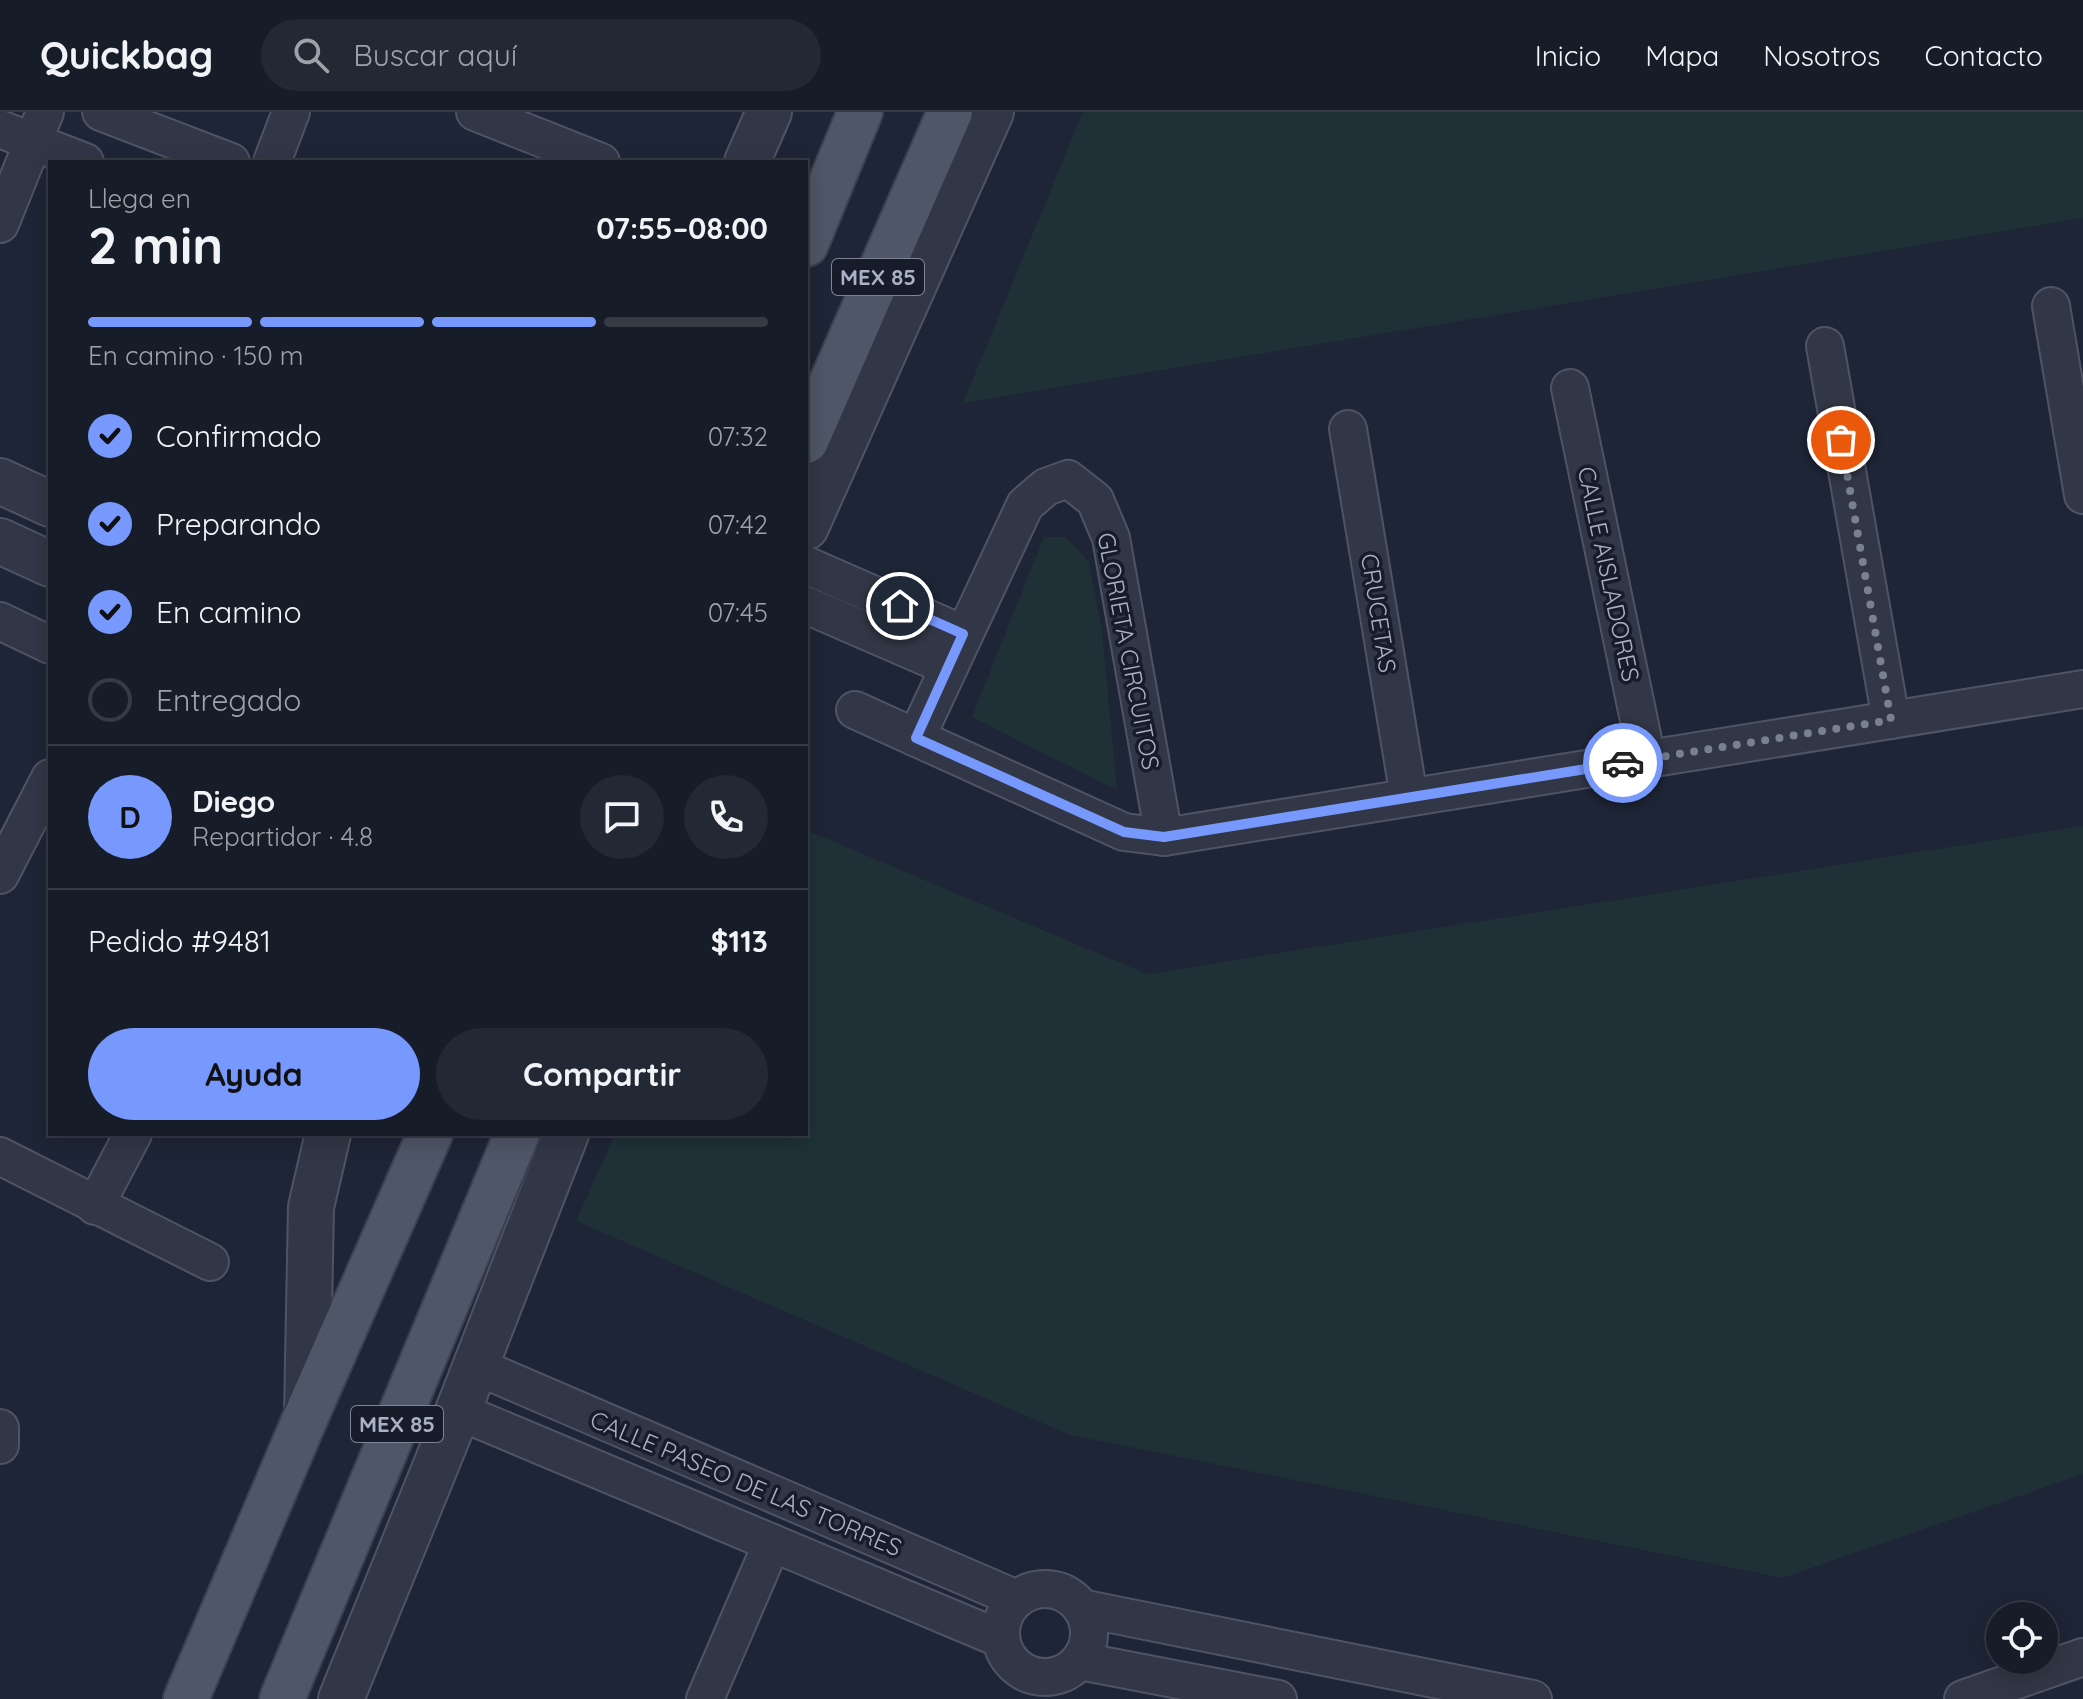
<!DOCTYPE html>
<html lang="es">
<head>
<meta charset="utf-8">
<style>
  body { margin:0; font-family:Quicksand,sans-serif; background:#232934; color:#f1f3f6; height:100vh; display:flex; flex-direction:column; font-size:30px; white-space:nowrap }
  * { box-sizing:border-box; margin:0 }
  p { font-size:26px; color:#9ea1a8 }
  .icon { flex:none; width:44px; height:44px; fill:none; stroke:currentColor; stroke-width:2; stroke-linecap:round; stroke-linejoin:round }
  .map { position:relative; flex:1; overflow:hidden }
  .side { position:absolute; left:48px; top:48px; width:760px; height:976px; display:flex; flex-direction:column; background:#161c28; border-radius:0px; box-shadow:0 4px 20px #0003,0 0 0 2px #353a45 }
  .side>* { flex:none }
  .controls { position:absolute; left:1986px; top:1490px; display:grid; gap:16px }
  .controls a { display:grid; place-items:center; width:72px; height:72px; border-radius:50%; background:#161c28; box-shadow:0 4px 20px #0003,0 0 0 2px #353a45; font-size:40px }
  .pin { position:absolute; display:grid; place-items:center; width:68px; height:68px; color:#fff; margin:-34px; border:4px solid #fff; border-radius:50%; box-shadow:0 2px 8px #0007 }
  .courier { position:absolute; display:grid; place-items:center; width:80px; height:80px; margin:-40px; border:6px solid #7799fd; border-radius:50%; background:#fff; color:#222; box-shadow:0 2px 10px #0007 }
  .headline em { font-style:normal; font-weight:800 }
  .headline div { display:flex; flex-direction:column-reverse }
  .headline { display:flex; align-items:center; justify-content:space-between; height:136px; padding:0 40px }
  h1 { font-size:52px; font-weight:800; line-height:60px }
  .bar { display:grid; grid-template-columns:repeat(4,1fr); gap:12px 8px; align-content:center; height:96px; padding:0 40px }
  .bar i { height:10px; border-radius:6px; background:#353a45 }
  .bar .selected { background:#7799fd }
  .bar p { grid-column:span 4 }
  .line { display:flex; align-items:center; gap:20px; padding:0 40px; border-top:2px solid #353a45 }
  .line div { flex:1 }
  .round { display:grid; place-items:center; flex:none; width:84px; height:84px; border-radius:42px; background:#232934 }
  ol { padding:0 40px; list-style:none }
  li { display:flex; align-items:center; gap:24px; height:88px }
  li p { margin-inline-start:auto }
  li .icon { padding:8px; border-radius:50%; background:#7799fd; color:#111; stroke-width:4 }
  li:last-child { color:#9ea1a8 }
  li i { width:44px; height:44px; border:4px solid #353a45; border-radius:50% }
  .cta { display:flex; gap:16px; margin-top:auto; padding:16px 40px }
  .cta a { flex:1; height:92px; border-radius:48px; background:#7799fd; color:#111; font-size:32px; font-weight:800; line-height:92px; text-align:center }
  .cta a+a { background:#232934; color:#f1f3f6 }
  header { display:flex; align-items:center; gap:48px; box-sizing:border-box; height:112px; padding:0 40px; background:#161c28; border-bottom:2px solid #353a45 }
  header strong { font-size:38px }
  nav { display:flex; gap:44px; margin-inline-start:auto; font-size:28px }
  .search { width:560px; height:72px; background:#232934; display:flex; align-items:center; gap:20px; box-sizing:border-box; padding:0 28px; border-radius:44px; color:#9ea1a8; font-size:30px }
  .map>svg:first-child { display:block }
  .green { fill:#1f3137 }
  .lines { fill:none; stroke-linecap:round; stroke-linejoin:round }
  .minor-casing { stroke:#4e5465; stroke-width:40 }
  .tertiary-casing { stroke:#4e5465; stroke-width:48 }
  .primary-casing { stroke:#3a4050; stroke-width:48 }
  .minor { stroke:#313746; stroke-width:36 }
  .tertiary { stroke:#313746; stroke-width:44 }
  .primary { stroke:#4f5667; stroke-width:44 }
  .done { stroke:#798092; stroke-width:8; stroke-dasharray:0 14.4 }
  .route { stroke:#7799fd; stroke-width:10 }
  .labels { text-anchor:middle; dominant-baseline:central; stroke-width:7; stroke-linejoin:round; paint-order:stroke }
  .shield { fill:#171c2a; stroke:#7e8496; stroke-width:2 }
  .shield-label { font-size:22px; font-weight:bold; fill:#aab1c4 }
  .street-label { font-size:24px; fill:#aab1c4; stroke:#171c2a }
</style>
</head>
<body>
<header>
<strong>Quickbag</strong>
<div class="search"><svg class="icon" aria-label="search" viewBox="0 0 24 24"><circle cx="10" cy="10" r="6"/><path d="M15 15l6 6"/></svg>Buscar aquí</div>
<nav><a>Inicio</a><a>Mapa</a><a>Nosotros</a><a>Contacto</a></nav>
</header>
<div class="map">
<svg width="2083" height="1587" viewBox="0 0 2083 1587">
  <rect width="100%" height="100%" fill="#1e2536"/>
  <g class="green">
    <polygon points="1083,0 2083,0 2083,106 963,291"/>
    <polygon points="1044,425 1065,425 1089,450 1102,519 1117,678 972,605"/>
    <polygon points="2083,714 2083,1362 1782,1466 1070,1323 576,1109 615,1022 806,1022 806,718 1147,862"/>
  </g>
  <g class="lines">
    <defs>
      <g id="minor">
        <polyline points="101,0 231,50"/>
        <polyline points="475,0 601,50"/>
        <polyline points="0,17 85,50"/>
        <polyline points="272,50 291,0"/>
        <polyline points="0,112 45,0"/>
        <polyline points="2051,194 2083,383"/>
        <polyline points="1825,234 1891,608"/>
        <polyline points="1570,276 1647,647"/>
        <polyline points="1348,317 1409,685"/>
        <polyline points="806,453 963,522"/>
        <polyline points="806,493 949,555"/>
        <polyline points="0,509 50,533"/>
        <polyline points="855,598 1124,720 1164,725 2083,577"/>
        <polyline points="916,626 1025,393 1046,375 1068,367 1095,388 1111,426 1164,725"/>
        <polyline points="0,763 50,666"/>
        <polyline points="0,1044 210,1150"/>
        <polyline points="95,1094 133,1022"/>
        <polyline points="476,1254 1017,1487"/>
        <polyline points="458,1299 1001,1527"/>
        <polyline points="0,1316 0,1333"/>
        <circle cx="1045" cy="1521" r="44"/>
        <polyline points="1081,1496 1533,1587"/>
        <polyline points="1080,1549 1278,1587"/>
        <polyline points="705,1587 772,1431"/>
        <polyline points="1963,1587 2083,1545"/>
      </g>
      <g id="tertiary">
        <polyline points="747,50 769,0"/>
        <polyline points="0,369 50,392"/>
        <polyline points="806,415 991,0"/>
        <polyline points="0,429 50,452"/>
        <polyline points="307,1302 311,1095 328,1022"/>
        <polyline points="341,1587 458,1299 566,1022"/>
      </g>
      <g id="primary">
        <polyline points="806,132 860,0"/>
        <polyline points="806,329 950,0"/>
        <polyline points="186,1587 307,1302 430,1022"/>
        <polyline points="282,1587 517,1022"/>
      </g>
    </defs>
    <use href="#minor" class="minor-casing"/>
    <use href="#tertiary" class="tertiary-casing"/>
    <use href="#primary" class="primary-casing"/>
    <use href="#minor" class="minor"/>
    <use href="#tertiary" class="tertiary"/>
    <use href="#primary" class="primary"/>
  </g>
  <g class="lines">
    <polyline class="done" points="1623,651 1891,608 1841,328"/>
    <polyline class="route" points="900,494 963,522 916,626 1124,720 1164,725 1623,651"/>
  </g>
  <g class="labels">
    <g class="shield">
      <rect x="832" y="147" width="92" height="36" rx="6"/>
      <rect x="351" y="1294" width="92" height="36" rx="6"/>
    </g>
    <g class="shield-label">
      <text x="878" y="165">MEX 85</text>
      <text x="397" y="1312">MEX 85</text>
    </g>
    <g class="street-label">
      <text transform="translate(1609 462) rotate(78)">CALLE AISLADORES</text>
      <text transform="translate(1379 501) rotate(81)">CRUCETAS</text>
      <text transform="translate(1129 539) rotate(79)">GLORIETA CIRCUITOS</text>
      <text transform="translate(746 1371) rotate(23)">CALLE PASEO DE LAS TORRES</text>
    </g>
  </g>
</svg>
<div class="controls">
<a><svg class="icon" aria-label="locate" viewBox="0 0 24 24"><circle cx="12" cy="12" r="6"/><path d="M12 2v4M12 18v4M2 12h4M18 12h4"/></svg></a>
</div>
<div class="pin" style="left:1841px;top:328px;background:#ea580c"><svg class="icon" aria-label="bag" viewBox="0 0 24 24"><path d="M5 8h14l-1 12H6zM9 8a3 3 0 0 1 6 0"/></svg></div>
<div class="pin" style="left:900px;top:494px;background:#1f2937"><svg class="icon" aria-label="home" viewBox="0 0 24 24"><path d="M3 11l9-7 9 7M6 9v11h12V9"/></svg></div>
<div class="courier" style="left:1623px;top:651px"><svg class="icon" aria-label="car" viewBox="0 0 24 24"><path d="M5 17H2v-5l4-1 3-4h7l3 4 3 1v5h-3M9 17h6M6 11h13"/><circle cx="7" cy="17" r="2"/><circle cx="17" cy="17" r="2"/></svg></div>
<section class="side">
<div class="headline"><div><h1>2 min</h1><p>Llega en</p></div><em>07:55–08:00</em></div>
<div class="bar"><i class="selected"></i><i class="selected"></i><i class="selected"></i><i></i><p>En camino · 150 m</p></div>
<ol>
<li><svg class="icon" aria-label="check" viewBox="0 0 24 24"><path d="M5 12l5 5 9-10"/></svg>Confirmado<p>07:32</p></li>
<li><svg class="icon" aria-label="check" viewBox="0 0 24 24"><path d="M5 12l5 5 9-10"/></svg>Preparando<p>07:42</p></li>
<li><svg class="icon" aria-label="check" viewBox="0 0 24 24"><path d="M5 12l5 5 9-10"/></svg>En camino<p>07:45</p></li>
<li><i></i>Entregado</li>
</ol>
<div class="line" style="height:144px"><b class="round" style="background:#7799fd;color:#111">D</b><div><b>Diego</b><p>Repartidor · 4.8</p></div><a class="round"><svg class="icon" aria-label="chat" viewBox="0 0 24 24"><path d="M4 5h16v11H9l-5 4z"/></svg></a><a class="round"><svg class="icon" aria-label="phone" viewBox="0 0 24 24"><path d="M5 4h4l2 5-3 2q2 4 5 5l2-3 5 2v4C11 20 4 13 5 4z"/></svg></a></div>
<div class="line" style="height:104px"><div>Pedido #9481</div><b>$113</b></div>
<div class="cta"><a>Ayuda</a><a>Compartir</a></div>
</section>
</div>
</body>
</html>
